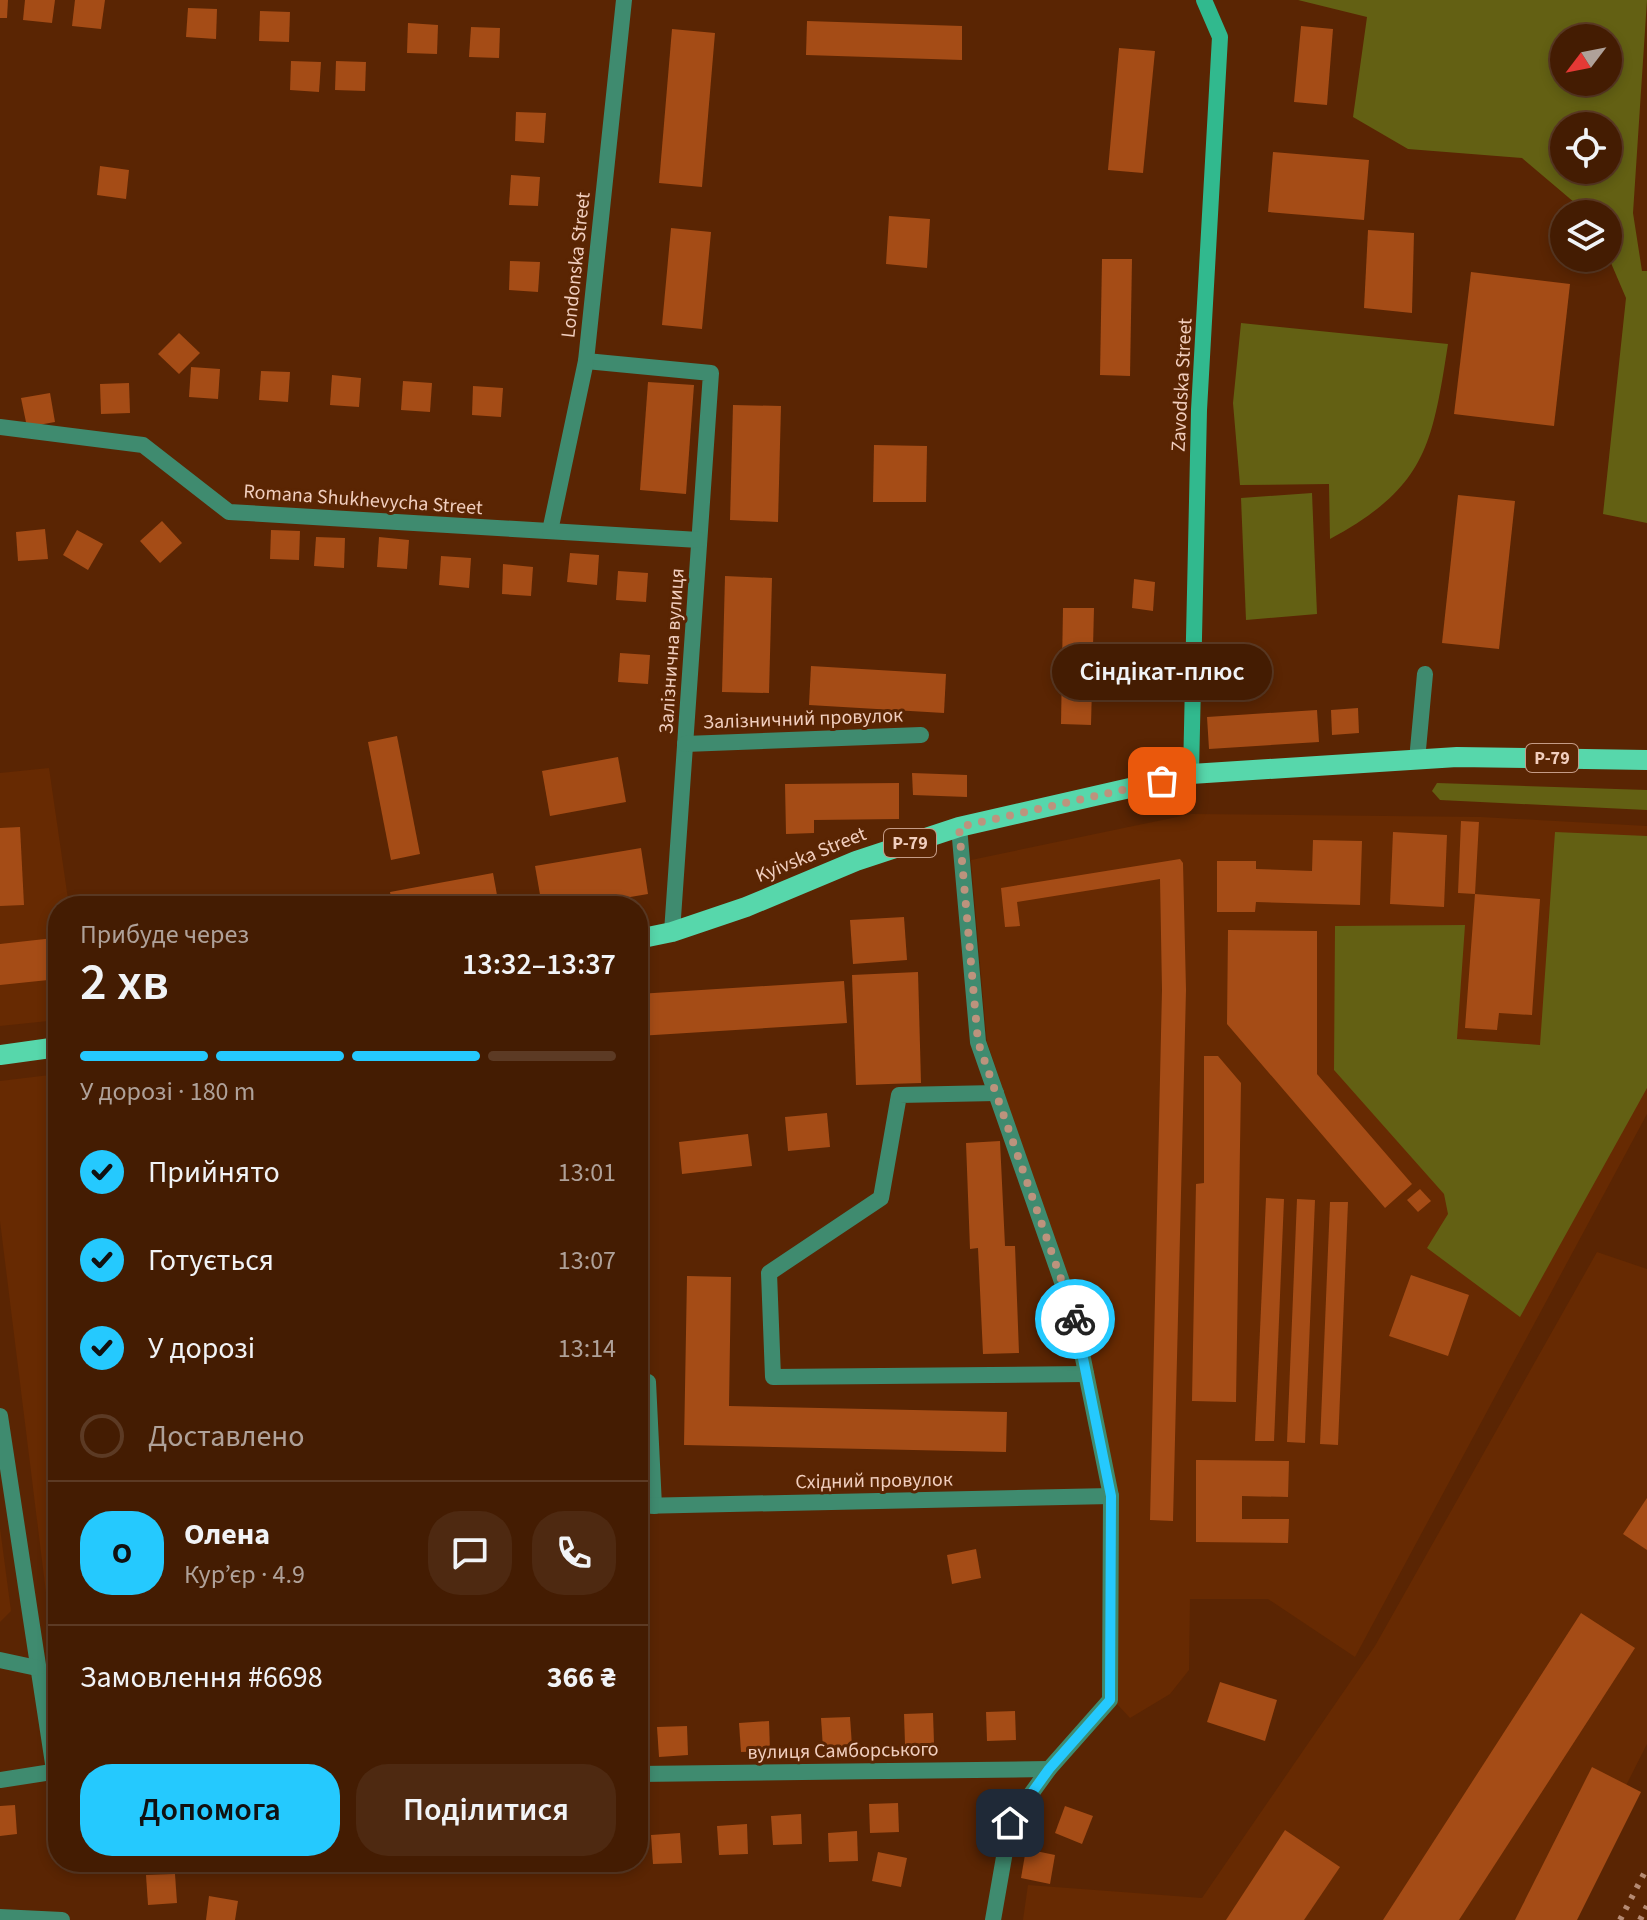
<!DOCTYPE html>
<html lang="uk">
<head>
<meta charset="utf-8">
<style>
  body { margin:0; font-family:"Source Sans 3",sans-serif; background:#4e2911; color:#f1f3f6; height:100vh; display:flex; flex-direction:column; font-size:30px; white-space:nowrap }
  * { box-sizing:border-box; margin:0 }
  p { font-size:26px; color:#afa199 }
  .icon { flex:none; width:44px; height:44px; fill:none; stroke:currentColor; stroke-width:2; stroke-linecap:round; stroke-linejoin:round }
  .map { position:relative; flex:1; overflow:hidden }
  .drawer { position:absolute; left:48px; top:896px; width:600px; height:976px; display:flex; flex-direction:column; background:#441c02; border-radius:32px; box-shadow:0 4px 12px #0003,0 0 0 2px #5c3a24 }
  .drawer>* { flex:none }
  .needle { width:52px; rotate:238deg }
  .fabs { position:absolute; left:1550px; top:24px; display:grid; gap:16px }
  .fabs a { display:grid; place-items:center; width:72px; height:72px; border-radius:50%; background:#441c02; box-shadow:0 4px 12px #0003,0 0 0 2px #5c3a24; font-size:40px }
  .pin { position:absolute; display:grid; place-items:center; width:68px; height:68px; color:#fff; margin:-34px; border-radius:16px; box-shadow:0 4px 12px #0006 }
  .courier { position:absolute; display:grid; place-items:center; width:80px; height:80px; margin:-40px; border:6px solid #25c9fe; border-radius:50%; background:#fff; color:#222; box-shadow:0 2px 10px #0007 }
  .bubble { position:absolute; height:56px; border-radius:28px; background:#441c02; box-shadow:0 4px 12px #0003,0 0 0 2px #5c3a24; font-size:26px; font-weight:600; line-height:56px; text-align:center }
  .headline em { font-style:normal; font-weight:600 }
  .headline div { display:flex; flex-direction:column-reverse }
  .headline { display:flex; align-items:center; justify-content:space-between; height:136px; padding:0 32px }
  h1 { font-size:52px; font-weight:600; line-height:60px }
  .bar { display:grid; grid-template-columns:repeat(4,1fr); gap:12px 8px; align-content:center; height:96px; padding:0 32px }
  .bar i { height:10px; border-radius:6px; background:#5c3a24 }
  .bar .on { background:#25c9fe }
  .bar p { grid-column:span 4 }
  .line { display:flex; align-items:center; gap:20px; padding:0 32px; border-top:2px solid #5c3a24 }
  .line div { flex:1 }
  .round { display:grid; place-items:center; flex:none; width:84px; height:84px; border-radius:32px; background:#4e2911 }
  ol { padding:0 32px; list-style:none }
  li { display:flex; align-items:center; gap:24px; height:88px }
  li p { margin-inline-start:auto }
  li .icon { padding:8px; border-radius:50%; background:#25c9fe; color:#111; stroke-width:4 }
  li:last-child { color:#afa199 }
  li i { width:44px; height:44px; border:4px solid #5c3a24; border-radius:50% }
  .primary-button { display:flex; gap:16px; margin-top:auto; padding:16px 32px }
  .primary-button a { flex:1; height:92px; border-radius:32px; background:#25c9fe; color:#111; font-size:32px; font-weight:600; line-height:92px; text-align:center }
  .primary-button a+a { background:#4e2911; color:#f1f3f6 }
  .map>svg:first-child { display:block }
  .built { fill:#672a02 }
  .green { fill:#636013; fill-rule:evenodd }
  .building { fill:#a54c16 }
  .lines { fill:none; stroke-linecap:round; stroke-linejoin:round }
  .street { stroke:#3f8b6f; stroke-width:16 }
  .secondary { stroke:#31b98e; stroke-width:16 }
  .primary { stroke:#57d7ab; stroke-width:20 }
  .rail { stroke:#b58a73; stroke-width:6; stroke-dasharray:4 8; stroke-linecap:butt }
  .done { stroke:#bc937d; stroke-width:8; stroke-dasharray:0 14.4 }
  .route { stroke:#25c9fe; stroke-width:10 }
  .labels { text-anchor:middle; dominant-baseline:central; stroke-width:6; stroke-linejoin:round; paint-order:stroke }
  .shield { fill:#5a2503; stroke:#c49b86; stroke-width:2 }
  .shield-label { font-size:18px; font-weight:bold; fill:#f1cebe }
  .street-label { font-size:20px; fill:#f1cebe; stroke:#5a2503 }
</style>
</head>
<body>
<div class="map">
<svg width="1647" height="1920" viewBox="0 0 1647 1920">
  <rect width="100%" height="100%" fill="#5a2503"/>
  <g class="built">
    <polygon points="49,768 69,906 58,906 58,1020 0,1026 0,773"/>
    <polygon points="1191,814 1481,817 1647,826 1647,1114 1355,1657 1268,1599 1190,1599 1189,1670 1170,1694 1130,1718 1116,1703 1116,1495 1080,1317 987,1042 971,860"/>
    <polygon points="58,1074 58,1608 48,1609 0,1221 0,1081"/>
    <polygon points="1597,1252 1647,1269 1647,1744 1558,1920 1023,1920 1028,1885 1202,1898 1375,1646"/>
    <polygon points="0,1528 11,1611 0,1622"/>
  </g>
  <g class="green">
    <path d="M1298 0H1647L1633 213 1642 271H1647V523L1603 514 1626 298 1608 256V214H1588L1522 158 1408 149 1353 117 1367 17ZM1608 38V82H1564V38ZM1608 126V170H1564V126Z"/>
    <path d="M1241 323 1448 344C1432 446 1426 487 1330 539L1329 484 1240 485 1233 403Z"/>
    <polygon points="1312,493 1317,614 1246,620 1241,498"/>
    <polygon points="1437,783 1647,790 1647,810 1440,800 1432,791"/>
    <polygon points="1555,832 1647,836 1647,1088 1520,1317 1427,1248 1448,1214 1444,1194 1334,1070 1335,926 1465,925 1457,1039 1540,1045"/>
  </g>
  <g class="building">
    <polygon points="0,0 8,0 7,18 0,18"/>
    <polygon points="25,0 55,0 52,23 23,20"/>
    <polygon points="75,0 105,0 101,29 72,26"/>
    <polygon points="188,8 217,9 216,39 186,37"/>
    <polygon points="260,11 290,12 289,42 259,41"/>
    <polygon points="807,21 962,26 962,60 806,55"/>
    <polygon points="408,23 438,25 437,54 407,53"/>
    <polygon points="1301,26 1333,29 1327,105 1294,102"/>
    <polygon points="471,27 500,28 499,58 469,57"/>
    <polygon points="672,29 715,33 702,187 659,183"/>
    <polygon points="1119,48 1155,51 1143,173 1108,170"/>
    <polygon points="291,61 321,62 319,92 290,90"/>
    <polygon points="336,61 366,62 365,91 335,90"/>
    <polygon points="516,112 546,113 544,143 515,141"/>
    <polygon points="1273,152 1369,160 1364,220 1268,212"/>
    <polygon points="100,166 129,170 126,199 97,195"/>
    <polygon points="511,175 540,177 538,206 509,205"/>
    <polygon points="889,216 930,219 927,268 886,264"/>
    <polygon points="671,228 711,232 702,329 662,325"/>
    <polygon points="1368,230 1414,233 1412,313 1364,308"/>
    <polygon points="1102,259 1132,259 1130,376 1100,375"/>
    <polygon points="510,261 540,262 538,292 509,290"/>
    <polygon points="1471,272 1570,284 1554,426 1454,414"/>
    <polygon points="179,333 200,353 179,374 158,354"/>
    <polygon points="191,367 220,369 218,399 189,397"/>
    <polygon points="261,371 290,372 288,402 259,400"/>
    <polygon points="332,375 361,378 359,407 330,405"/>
    <polygon points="403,381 432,383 430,412 401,410"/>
    <polygon points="648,382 694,385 686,494 640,490"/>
    <polygon points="129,383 130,413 101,414 100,384"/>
    <polygon points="473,386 503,388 501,417 472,415"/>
    <polygon points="50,393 55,422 27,427 21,398"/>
    <polygon points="733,405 781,406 778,522 730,520"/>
    <polygon points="874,445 927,446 926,502 873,502"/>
    <polygon points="1458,495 1515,501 1499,649 1442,643"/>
    <polygon points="162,521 182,543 160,563 140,541"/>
    <polygon points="45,529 48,559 18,561 16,532"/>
    <polygon points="77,530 103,544 88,570 63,555"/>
    <polygon points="271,530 300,531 299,560 270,559"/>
    <polygon points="316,537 345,538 344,568 314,566"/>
    <polygon points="379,537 409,540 407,569 377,567"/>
    <polygon points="570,553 599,555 597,585 567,582"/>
    <polygon points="441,556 471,558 469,588 439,585"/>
    <polygon points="503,564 533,567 531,596 502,594"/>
    <polygon points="618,571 648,573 646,602 616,600"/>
    <polygon points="725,576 772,578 769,693 722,692"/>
    <polygon points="1134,579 1155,582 1153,611 1132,608"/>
    <polygon points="1063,608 1094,608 1091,725 1061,724"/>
    <polygon points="620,653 650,655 648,684 618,682"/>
    <polygon points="811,666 946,674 944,713 809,705"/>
    <polygon points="1358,708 1359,733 1332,735 1331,710"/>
    <polygon points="1317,710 1319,742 1209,749 1207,717"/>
    <polygon points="397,736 420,854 391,860 368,742"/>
    <polygon points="618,757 626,802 550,816 542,771"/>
    <polygon points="912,773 967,775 967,797 913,795"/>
    <polygon points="899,783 899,819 814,820 814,833 786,834 785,784"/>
    <polygon points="1461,821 1479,822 1475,894 1540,899 1532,1015 1499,1013 1497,1030 1465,1028 1475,894 1458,893"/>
    <polygon points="20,827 24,905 0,906 0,828"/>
    <polygon points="1393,832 1447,835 1444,907 1390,904"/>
    <polygon points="1313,840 1362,841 1360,905 1256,902 1255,912 1217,912 1217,861 1256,861 1256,869 1312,871"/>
    <polygon points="641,848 648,894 577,906 542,906 535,866"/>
    <polygon points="1180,859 1183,863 1186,990 1173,1521 1150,1520 1162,990 1160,879 1017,902 1020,926 1005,927 1001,888"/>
    <polygon points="493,873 499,906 393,906 390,892"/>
    <polygon points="904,917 907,960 853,964 850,920"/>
    <polygon points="1228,930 1317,931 1317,1074 1412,1184 1385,1208 1227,1024"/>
    <polygon points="54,938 58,979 0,985 0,944"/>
    <polygon points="918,972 921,1083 856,1085 852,975"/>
    <polygon points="844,981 847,1023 638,1036 638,994"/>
    <polygon points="1204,1056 1218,1056 1241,1083 1236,1402 1192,1401 1196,1184 1204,1183"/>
    <polygon points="827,1113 830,1147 788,1151 785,1117"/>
    <polygon points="748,1134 752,1166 682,1174 679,1142"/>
    <polygon points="1000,1141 1005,1246 1015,1246 1019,1353 983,1354 978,1248 970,1249 966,1143"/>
    <polygon points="1420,1189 1431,1201 1418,1212 1407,1200"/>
    <polygon points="1266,1198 1284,1199 1274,1441 1255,1441"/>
    <polygon points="1297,1199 1315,1200 1305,1443 1287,1442"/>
    <polygon points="1330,1202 1348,1202 1338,1445 1320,1444"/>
    <polygon points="1411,1275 1469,1295 1448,1356 1389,1336"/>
    <polygon points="687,1276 731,1277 729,1406 1007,1412 1006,1452 684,1445"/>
    <polygon points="639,1311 644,1333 638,1334 638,1312"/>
    <polygon points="1196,1460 1289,1461 1288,1497 1242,1496 1242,1519 1289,1519 1288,1543 1196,1542"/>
    <polygon points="1647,1498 1647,1550 1623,1534"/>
    <polygon points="976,1549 981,1578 952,1584 947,1555"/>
    <polygon points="1581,1613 1635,1648 1459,1920 1383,1920"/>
    <polygon points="1220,1682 1277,1700 1265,1741 1207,1722"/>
    <polygon points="1015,1711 1016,1740 987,1741 986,1712"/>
    <polygon points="933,1713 934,1743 905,1744 904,1714"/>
    <polygon points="850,1717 852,1746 823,1748 821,1718"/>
    <polygon points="769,1721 770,1751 741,1752 739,1723"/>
    <polygon points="687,1726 688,1755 659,1757 657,1727"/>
    <polygon points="1592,1767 1641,1792 1577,1920 1515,1920"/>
    <polygon points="898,1803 899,1832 870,1833 869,1804"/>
    <polygon points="15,1805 17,1834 0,1836 0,1806"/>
    <polygon points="1065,1806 1093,1816 1082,1844 1055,1833"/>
    <polygon points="801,1814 802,1844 773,1845 771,1816"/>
    <polygon points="747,1824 748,1854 719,1855 717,1826"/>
    <polygon points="1285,1830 1340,1867 1304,1920 1226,1920"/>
    <polygon points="857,1831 858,1861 829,1862 828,1833"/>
    <polygon points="680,1833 682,1863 653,1864 651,1835"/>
    <polygon points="1026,1849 1055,1855 1050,1884 1021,1878"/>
    <polygon points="878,1852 907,1858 901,1887 872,1881"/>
    <polygon points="175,1874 177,1903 148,1905 146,1875"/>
    <polygon points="209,1896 238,1901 235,1920 206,1920"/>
  </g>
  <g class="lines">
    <g class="street">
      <polyline points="586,361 711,373 672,932"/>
      <polyline points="0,427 143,445 229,512 699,540"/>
      <polyline points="550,531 586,361 624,0"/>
      <polyline points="685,744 921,735"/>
      <polyline points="1417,760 1425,674"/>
      <polyline points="959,827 978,1042 1075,1319 1111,1496 1110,1700 1049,1769 1010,1823 993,1920"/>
      <polyline points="996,1093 899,1095 881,1198 769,1273 773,1377 1086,1374"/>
      <polyline points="638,1382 648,1382 654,1506"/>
      <polyline points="0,1416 54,1770"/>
      <polyline points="638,1506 1111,1496"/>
      <polyline points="0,1660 37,1668"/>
      <polyline points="638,1774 1049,1769"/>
      <polyline points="0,1780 58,1771"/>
      <polyline points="0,1917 62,1920"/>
    </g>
    <polyline class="secondary" points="1191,774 1199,410 1220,37 1204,0"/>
    <g class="primary">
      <polyline points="638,939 672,932 746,907 856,861 959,827 1191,774 1457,757 1647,760"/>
      <polyline points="0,1055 58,1047"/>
    </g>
    <g class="rail">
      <polyline points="1620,1920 1647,1868"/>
      <polyline points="1640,1920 1647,1906"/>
    </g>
  </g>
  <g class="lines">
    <polyline class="done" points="1075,1319 978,1042 959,827 1162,781"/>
    <polyline class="route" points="1010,1823 1049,1769 1110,1700 1111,1496 1075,1319"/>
  </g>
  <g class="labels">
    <g class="shield">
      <rect x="1526" y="744" width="52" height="28" rx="6"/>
      <rect x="884" y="829" width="52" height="28" rx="6"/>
    </g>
    <g class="shield-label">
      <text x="1552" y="758">Р-79</text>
      <text x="910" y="843">Р-79</text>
    </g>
    <g class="street-label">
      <text transform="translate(576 265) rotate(-84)">Londonska Street</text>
      <text transform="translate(1182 385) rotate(-87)">Zavodska Street</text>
      <text transform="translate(363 500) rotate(4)">Romana Shukhevycha Street</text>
      <text transform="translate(672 651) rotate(-86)">Залізнична вулиця</text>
      <text transform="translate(803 719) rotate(-2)">Залізничний провулок</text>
      <text transform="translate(811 855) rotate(-22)">Kyivska Street</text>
      <text transform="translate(874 1481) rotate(-1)">Східний провулок</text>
      <text transform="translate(843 1751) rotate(-1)">вулиця Самборського</text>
    </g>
  </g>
</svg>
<div class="fabs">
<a><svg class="needle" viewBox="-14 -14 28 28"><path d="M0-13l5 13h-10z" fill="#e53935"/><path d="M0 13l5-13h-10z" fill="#afa199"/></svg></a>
<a><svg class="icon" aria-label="locate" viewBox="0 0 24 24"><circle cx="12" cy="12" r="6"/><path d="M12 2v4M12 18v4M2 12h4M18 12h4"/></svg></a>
<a><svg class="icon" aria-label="layers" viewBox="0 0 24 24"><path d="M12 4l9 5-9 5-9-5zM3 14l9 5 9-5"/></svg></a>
</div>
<div class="pin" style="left:1162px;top:781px;background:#ea580c"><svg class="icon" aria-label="bag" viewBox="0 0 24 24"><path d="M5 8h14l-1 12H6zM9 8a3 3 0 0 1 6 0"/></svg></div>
<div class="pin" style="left:1010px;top:1823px;background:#1f2937"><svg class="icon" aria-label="home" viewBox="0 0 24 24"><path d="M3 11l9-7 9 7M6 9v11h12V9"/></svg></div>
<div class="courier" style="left:1075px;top:1319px"><svg class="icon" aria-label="bike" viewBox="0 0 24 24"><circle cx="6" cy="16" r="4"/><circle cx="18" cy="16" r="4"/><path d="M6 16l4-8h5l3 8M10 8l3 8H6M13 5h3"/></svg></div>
<div class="bubble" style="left:1052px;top:644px;width:220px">Сіндікат-плюс</div>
<section class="drawer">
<div class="headline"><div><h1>2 хв</h1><p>Прибуде через</p></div><em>13:32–13:37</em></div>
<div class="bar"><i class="on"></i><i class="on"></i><i class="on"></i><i></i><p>У дорозі · 180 m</p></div>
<ol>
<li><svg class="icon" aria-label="check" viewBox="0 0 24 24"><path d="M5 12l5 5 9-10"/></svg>Прийнято<p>13:01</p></li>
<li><svg class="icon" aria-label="check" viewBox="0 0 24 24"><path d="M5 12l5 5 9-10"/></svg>Готується<p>13:07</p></li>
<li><svg class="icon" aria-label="check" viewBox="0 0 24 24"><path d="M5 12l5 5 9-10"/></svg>У дорозі<p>13:14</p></li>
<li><i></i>Доставлено</li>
</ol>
<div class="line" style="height:144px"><b class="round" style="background:#25c9fe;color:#111">О</b><div><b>Олена</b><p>Кур’єр · 4.9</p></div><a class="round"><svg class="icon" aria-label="chat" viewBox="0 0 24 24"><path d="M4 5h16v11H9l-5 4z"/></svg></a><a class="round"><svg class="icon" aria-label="phone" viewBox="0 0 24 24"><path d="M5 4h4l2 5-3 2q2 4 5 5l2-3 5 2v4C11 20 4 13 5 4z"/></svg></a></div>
<div class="line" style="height:104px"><div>Замовлення #6698</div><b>366 ₴</b></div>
<div class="primary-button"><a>Допомога</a><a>Поділитися</a></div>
</section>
</div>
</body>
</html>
